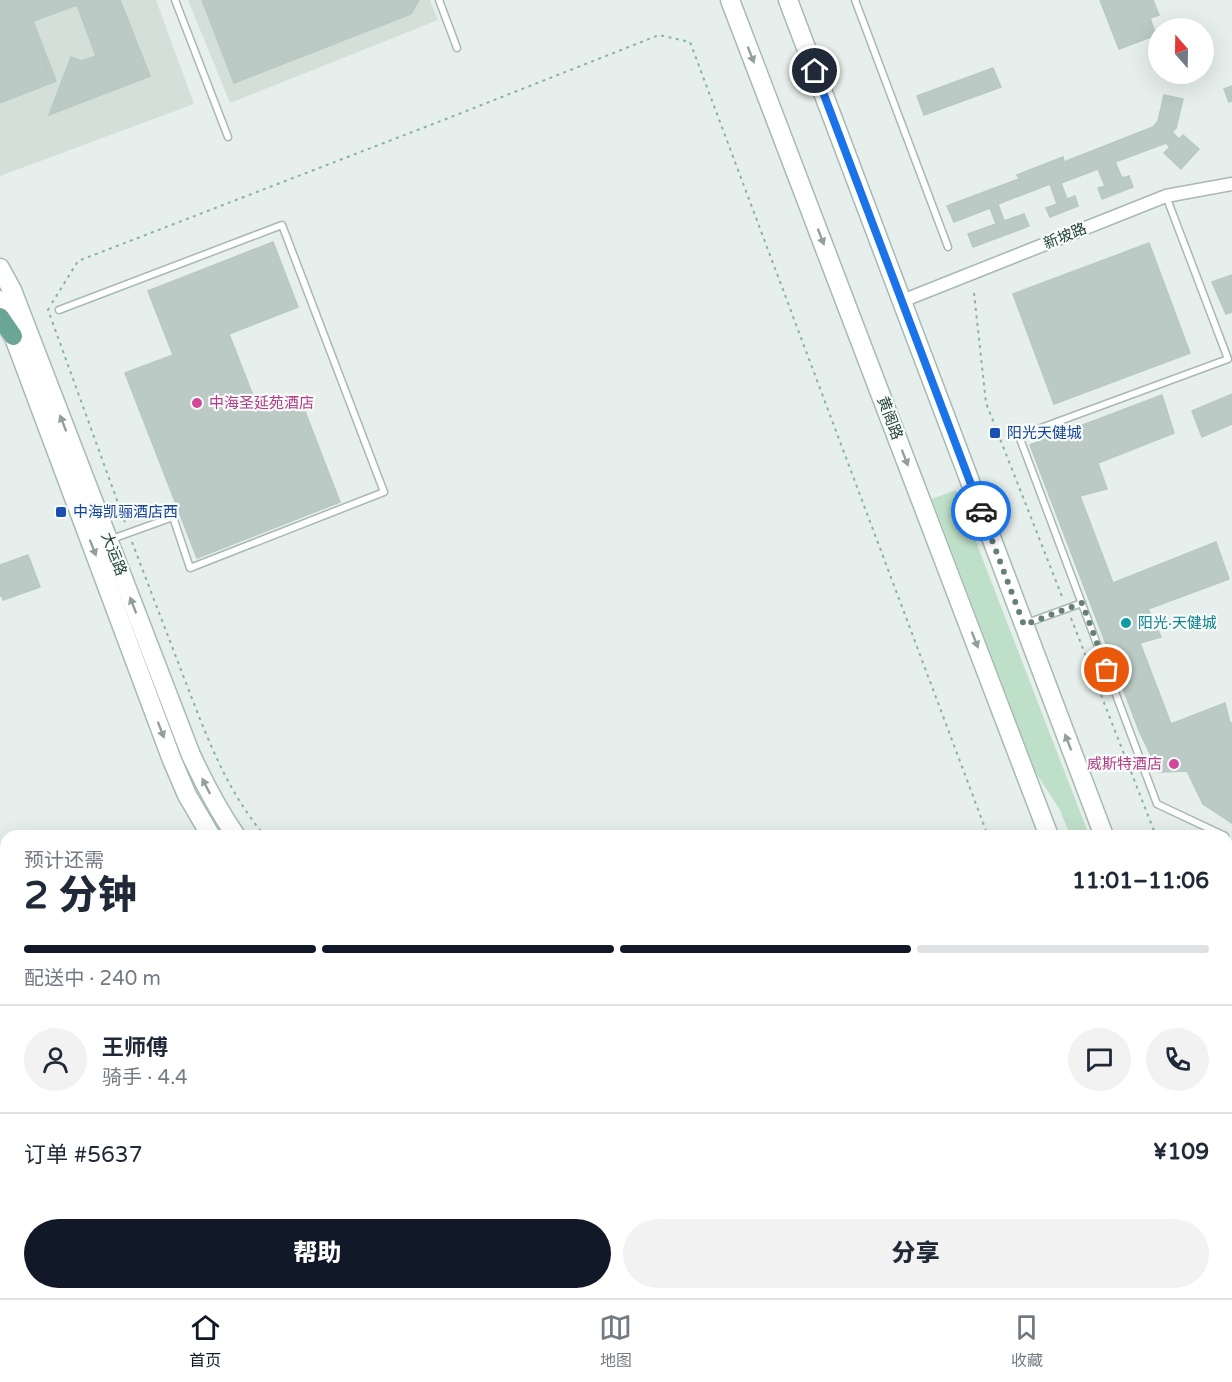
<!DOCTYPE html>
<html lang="zh">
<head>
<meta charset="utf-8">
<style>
  body { margin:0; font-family:"Varela Round","Noto Sans SC",sans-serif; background:#f2f2f3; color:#1f2937; height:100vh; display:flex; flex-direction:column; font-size:22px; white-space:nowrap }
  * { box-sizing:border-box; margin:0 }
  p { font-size:20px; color:#747a83 }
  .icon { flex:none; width:33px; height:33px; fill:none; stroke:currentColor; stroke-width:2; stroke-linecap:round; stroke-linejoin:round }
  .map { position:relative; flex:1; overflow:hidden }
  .panel { position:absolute; left:0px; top:830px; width:1233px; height:470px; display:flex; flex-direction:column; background:#fff; border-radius:18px 18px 0 0; box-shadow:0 6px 24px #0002 }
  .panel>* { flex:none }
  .needle { width:39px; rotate:340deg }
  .controls { position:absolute; left:1148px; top:18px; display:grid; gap:12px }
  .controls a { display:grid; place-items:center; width:66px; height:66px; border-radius:50%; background:#fff; box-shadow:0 6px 24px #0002; font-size:30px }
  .pin { position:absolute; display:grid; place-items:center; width:51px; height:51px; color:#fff; margin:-26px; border:3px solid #fff; border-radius:50%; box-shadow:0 2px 6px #0007 }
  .courier { position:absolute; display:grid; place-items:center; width:60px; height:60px; margin:-30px; border:4px solid #1a73e8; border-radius:50%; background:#fff; color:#222; box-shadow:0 2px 8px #0007 }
  .summary em { font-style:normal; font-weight:800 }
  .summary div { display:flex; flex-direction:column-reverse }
  .summary { display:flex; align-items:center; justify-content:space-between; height:102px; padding:0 24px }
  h1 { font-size:39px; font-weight:800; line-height:45px }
  .bar { display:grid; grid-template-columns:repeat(4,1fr); gap:9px 6px; align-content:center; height:72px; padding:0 24px }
  .bar i { height:8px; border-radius:4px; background:#e0e1e3 }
  .bar .active { background:#111827 }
  .bar p { grid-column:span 4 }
  .line { display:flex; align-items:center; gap:15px; padding:0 24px; border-top:2px solid #e0e1e3 }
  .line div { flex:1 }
  .round { display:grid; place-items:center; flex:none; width:63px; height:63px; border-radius:32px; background:#f2f2f3 }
  .button { display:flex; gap:12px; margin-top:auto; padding:12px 24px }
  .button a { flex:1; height:69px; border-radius:36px; background:#111827; color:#fff; font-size:24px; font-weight:800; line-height:69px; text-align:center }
  .button a+a { background:#f2f2f3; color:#1f2937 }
  .tab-bar { display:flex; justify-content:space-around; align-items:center; height:84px; border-top:2px solid #e0e1e3; background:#fff; font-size:16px; color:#747a83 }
  .tab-bar a { display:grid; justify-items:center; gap:3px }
  .tab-bar .active { color:#111827 }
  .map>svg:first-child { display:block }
  .built { fill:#d4dfda }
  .green { fill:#bfe0c8 }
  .water { fill:#8ec9d4 }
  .building { fill:#bbcac4; stroke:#b8c9c2; stroke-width:1.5 }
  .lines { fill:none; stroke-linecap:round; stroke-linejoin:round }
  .lane-casing { stroke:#a8b8b2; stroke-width:9 }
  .street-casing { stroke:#a8b8b2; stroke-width:15 }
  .secondary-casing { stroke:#a4bbb3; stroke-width:21 }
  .primary-casing { stroke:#c2cac8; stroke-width:21 }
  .path { stroke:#86b3a5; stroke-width:2; stroke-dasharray:3 4.5; stroke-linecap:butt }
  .lane { stroke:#fff; stroke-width:6 }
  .street { stroke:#fff; stroke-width:12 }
  .secondary { stroke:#fff; stroke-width:18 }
  .primary { stroke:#6aa596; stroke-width:18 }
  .oneway { fill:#92a09c }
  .done { stroke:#687f78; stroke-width:6; stroke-dasharray:0 10.8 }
  .route { stroke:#1a73e8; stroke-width:8 }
  .hotel-dot { fill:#d1479c; stroke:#f7fbf9; stroke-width:2 }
  .transit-dot { fill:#1a4fb4; stroke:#f7fbf9; stroke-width:2 }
  .culture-dot { fill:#0f9aa8; stroke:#f7fbf9; stroke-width:2 }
  .labels { text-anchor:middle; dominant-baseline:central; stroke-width:4.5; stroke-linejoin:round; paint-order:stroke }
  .street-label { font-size:15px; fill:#24423a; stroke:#f7fbf9 }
  .hotel-label { font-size:15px; fill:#b23c85; stroke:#f7fbf9; text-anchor:start }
  .transit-label { font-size:15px; fill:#164399; stroke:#f7fbf9; text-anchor:start }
  .culture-label { font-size:15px; fill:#0d838f; stroke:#f7fbf9; text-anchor:start }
</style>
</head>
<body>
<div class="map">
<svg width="1232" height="1298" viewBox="0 0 1232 1298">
  <rect width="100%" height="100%" fill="#e6efeb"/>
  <g class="built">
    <polygon points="0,0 156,0 194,104 0,176"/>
    <polygon points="188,0 430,0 438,20 230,103"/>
  </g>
  <g class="green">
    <polygon points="956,490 1089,835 1070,835 1060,810 1036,773 932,499"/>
    <path d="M1230 1002 1232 1007V1075C1224 1055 1223 1023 1230 1002Z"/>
    <polygon points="1227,1176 1232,1186 1232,1242 1227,1234"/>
    <polygon points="322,1293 1207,1293 1210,1298 320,1298"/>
  </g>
  <g class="water">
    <polygon points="142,1293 223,1293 219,1298 146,1298"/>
    <polygon points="413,1293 669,1293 671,1298 397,1298"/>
  </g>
  <g class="building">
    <polygon points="0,0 120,0 150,76 49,115 71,57 81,61 96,56 77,5 33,21 56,81 0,103"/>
    <polygon points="202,0 419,0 411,14 234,83"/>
    <polygon points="260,0 324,0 338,38 245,73 223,14"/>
    <polygon points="1100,0 1153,0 1159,15 1150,18 1156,35 1119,49"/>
    <polygon points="20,2 23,4 47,66 47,71 0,90 0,10"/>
    <polygon points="993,68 1001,87 924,115 917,96"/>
    <polygon points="1232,86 1232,101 1229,102 1224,89"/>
    <polygon points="1164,95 1183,99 1176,128 1172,132 1179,139 1183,135 1199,149 1181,169 1164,153 1170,147 1166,143 1115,162 1122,178 1129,176 1133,187 1102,199 1098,188 1105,186 1098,169 1061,183 1067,199 1075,196 1078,206 1050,217 1046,208 1057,204 1050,184 998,204 1004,221 1024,214 1029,226 973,247 968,234 996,224 990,208 954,222 947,206 1019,179 1017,175 1063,157 1064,162 1153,127 1158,121"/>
    <polygon points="273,242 298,307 229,334 259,411 299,396 340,502 197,558 125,373 173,355 148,291"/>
    <polygon points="1149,243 1190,353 1054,404 1013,294"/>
    <polygon points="1232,275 1232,312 1226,314 1212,282"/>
    <polygon points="1232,394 1232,424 1202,437 1192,411"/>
    <polygon points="1162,395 1174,433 1098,463 1107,489 1080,496 1113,583 1216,542 1229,579 1148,609 1161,637 1140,643 1171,724 1225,703 1230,723 1232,723 1232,823 1203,804 1187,771 1159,772 1140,733 1030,445"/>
    <polygon points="28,555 40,587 3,600 2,596 0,596 0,565"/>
  </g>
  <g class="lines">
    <defs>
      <g id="lane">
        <polyline points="175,0 228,137"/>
        <polyline points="439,0 457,48"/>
        <polyline points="855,0 948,247"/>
        <polyline points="1166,196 1228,359 1019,436 1157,804 1225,836"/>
        <polyline points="59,310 282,225 384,492 190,568 173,517 109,540"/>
        <polyline points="1027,623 1082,603"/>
        <polyline points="134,1293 136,1298"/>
        <polyline points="731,1293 734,1298"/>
        <polyline points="779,1293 781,1298"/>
        <polyline points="1130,1293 1132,1298"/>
        <polyline points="1181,1293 1183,1298"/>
      </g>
      <g id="street">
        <polyline points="902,301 1166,196 1232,184"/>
        <polyline points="0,1102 6,1108"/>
        <polyline points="101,1293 102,1298"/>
      </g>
      <g id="secondary">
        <polyline points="730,0 1049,836"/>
        <polyline points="788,0 1104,836"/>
        <path d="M0 268 12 290 191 755C204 783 218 810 236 836"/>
        <polyline points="0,300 172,760 187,795 211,836"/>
        <polyline points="1227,914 1232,912"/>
        <polyline points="1227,941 1232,938"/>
        <polyline points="1227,1154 1232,1164"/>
        <polyline points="1227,1264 1232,1272"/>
        <polyline points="270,1298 272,1293"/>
        <polyline points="294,1298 296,1293"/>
      </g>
      <polyline id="primary" points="0,317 13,336"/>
    </defs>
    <use href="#lane" class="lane-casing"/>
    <use href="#street" class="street-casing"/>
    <use href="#secondary" class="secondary-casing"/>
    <use href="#primary" class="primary-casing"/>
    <g class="path">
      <polyline points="974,293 986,403 1063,599"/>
      <polyline points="52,303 78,261 446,119 659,35 690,42 988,836"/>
      <polyline points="49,308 48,310 126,525"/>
      <path d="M132 542C149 587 167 633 184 678 206 734 225 789 265 836"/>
      <polyline points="1071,618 1156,836"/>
      <polyline points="1227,876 1232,874"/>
      <polyline points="1227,964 1232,957"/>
      <polyline points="5,1003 6,1003"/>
      <polyline points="1227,1081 1232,1093"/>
      <polyline points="708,1293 711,1298"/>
      <polyline points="1217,1293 1220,1298"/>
      <polyline points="314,1298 316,1293"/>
      <polyline points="336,1298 357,1293"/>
    </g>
    <use href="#lane" class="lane"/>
    <use href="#street" class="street"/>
    <use href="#secondary" class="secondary"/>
    <use href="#primary" class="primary"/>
  </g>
  <defs><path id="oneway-solid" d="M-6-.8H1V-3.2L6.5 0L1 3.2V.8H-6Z" transform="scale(1.5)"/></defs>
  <g class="oneway">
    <use href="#oneway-solid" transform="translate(751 55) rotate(69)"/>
    <use href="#oneway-solid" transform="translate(821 237) rotate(69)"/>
    <use href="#oneway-solid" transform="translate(63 423) rotate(-111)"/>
    <use href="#oneway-solid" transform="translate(905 458) rotate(69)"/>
    <use href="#oneway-solid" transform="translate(93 548) rotate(69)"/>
    <use href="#oneway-solid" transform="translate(133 605) rotate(-111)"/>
    <use href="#oneway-solid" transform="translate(975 640) rotate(69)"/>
    <use href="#oneway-solid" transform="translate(161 730) rotate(69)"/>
    <use href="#oneway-solid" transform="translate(1068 742) rotate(-111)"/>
    <use href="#oneway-solid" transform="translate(206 786) rotate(-117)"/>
  </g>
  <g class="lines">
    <polyline class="done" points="981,511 1024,625 1082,603 1107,670"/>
    <polyline class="route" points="815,71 981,511"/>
  </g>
  <g class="hotel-dot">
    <circle cx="197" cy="403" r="6"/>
    <circle cx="1174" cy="764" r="6"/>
  </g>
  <g class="transit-dot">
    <rect x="989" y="427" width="12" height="12" rx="3"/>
    <rect x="55" y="506" width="12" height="12" rx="3"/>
  </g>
  <circle class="culture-dot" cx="1126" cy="623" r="6"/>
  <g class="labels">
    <g class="street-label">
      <text transform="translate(1065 236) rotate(-22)">新坡路</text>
      <text transform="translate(890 418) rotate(69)">黄阁路</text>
      <text transform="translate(114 554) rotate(69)">大运路</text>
    </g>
    <g class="hotel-label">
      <text x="209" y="403">中海圣延苑酒店</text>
      <text x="1162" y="764" text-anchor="end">威斯特酒店</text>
    </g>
    <g class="transit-label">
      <text x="1007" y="433">阳光天健城</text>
      <text x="73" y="512">中海凯骊酒店西</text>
    </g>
    <g class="culture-label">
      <text x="1138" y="623">阳光·天健城</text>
    </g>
  </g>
</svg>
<div class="controls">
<a><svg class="needle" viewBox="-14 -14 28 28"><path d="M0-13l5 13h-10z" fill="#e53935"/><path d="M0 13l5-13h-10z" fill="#747a83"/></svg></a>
</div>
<div class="pin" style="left:1107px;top:670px;background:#ea580c"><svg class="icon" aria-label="bag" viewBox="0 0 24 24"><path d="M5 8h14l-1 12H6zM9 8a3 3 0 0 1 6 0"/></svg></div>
<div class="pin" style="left:815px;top:71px;background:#1f2937"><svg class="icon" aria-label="home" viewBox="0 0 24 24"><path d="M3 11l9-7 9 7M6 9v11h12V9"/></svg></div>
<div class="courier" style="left:981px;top:511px"><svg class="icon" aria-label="car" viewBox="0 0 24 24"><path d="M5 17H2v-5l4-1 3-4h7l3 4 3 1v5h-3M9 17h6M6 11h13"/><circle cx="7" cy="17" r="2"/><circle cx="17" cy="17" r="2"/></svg></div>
<section class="panel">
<div class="summary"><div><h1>2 分钟</h1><p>预计还需</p></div><em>11:01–11:06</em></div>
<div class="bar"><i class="active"></i><i class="active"></i><i class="active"></i><i></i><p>配送中 · 240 m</p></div>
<div class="line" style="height:108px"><a class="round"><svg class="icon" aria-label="person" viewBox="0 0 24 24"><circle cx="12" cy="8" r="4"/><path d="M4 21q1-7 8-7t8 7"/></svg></a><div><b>王师傅</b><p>骑手 · 4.4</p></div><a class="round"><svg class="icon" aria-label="chat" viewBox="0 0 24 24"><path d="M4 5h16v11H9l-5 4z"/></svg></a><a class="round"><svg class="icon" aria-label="phone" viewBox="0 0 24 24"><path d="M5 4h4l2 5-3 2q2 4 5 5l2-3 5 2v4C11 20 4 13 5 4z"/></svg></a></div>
<div class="line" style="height:78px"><div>订单 #5637</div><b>¥109</b></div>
<div class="button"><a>帮助</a><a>分享</a></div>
</section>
</div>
<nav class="tab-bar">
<a class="active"><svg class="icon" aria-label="home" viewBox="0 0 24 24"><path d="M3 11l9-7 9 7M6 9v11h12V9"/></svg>首页</a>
<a><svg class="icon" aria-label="map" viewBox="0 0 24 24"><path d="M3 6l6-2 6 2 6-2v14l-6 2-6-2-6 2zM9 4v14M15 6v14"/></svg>地图</a>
<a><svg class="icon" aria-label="saved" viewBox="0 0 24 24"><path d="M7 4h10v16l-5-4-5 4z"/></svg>收藏</a>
</nav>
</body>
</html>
